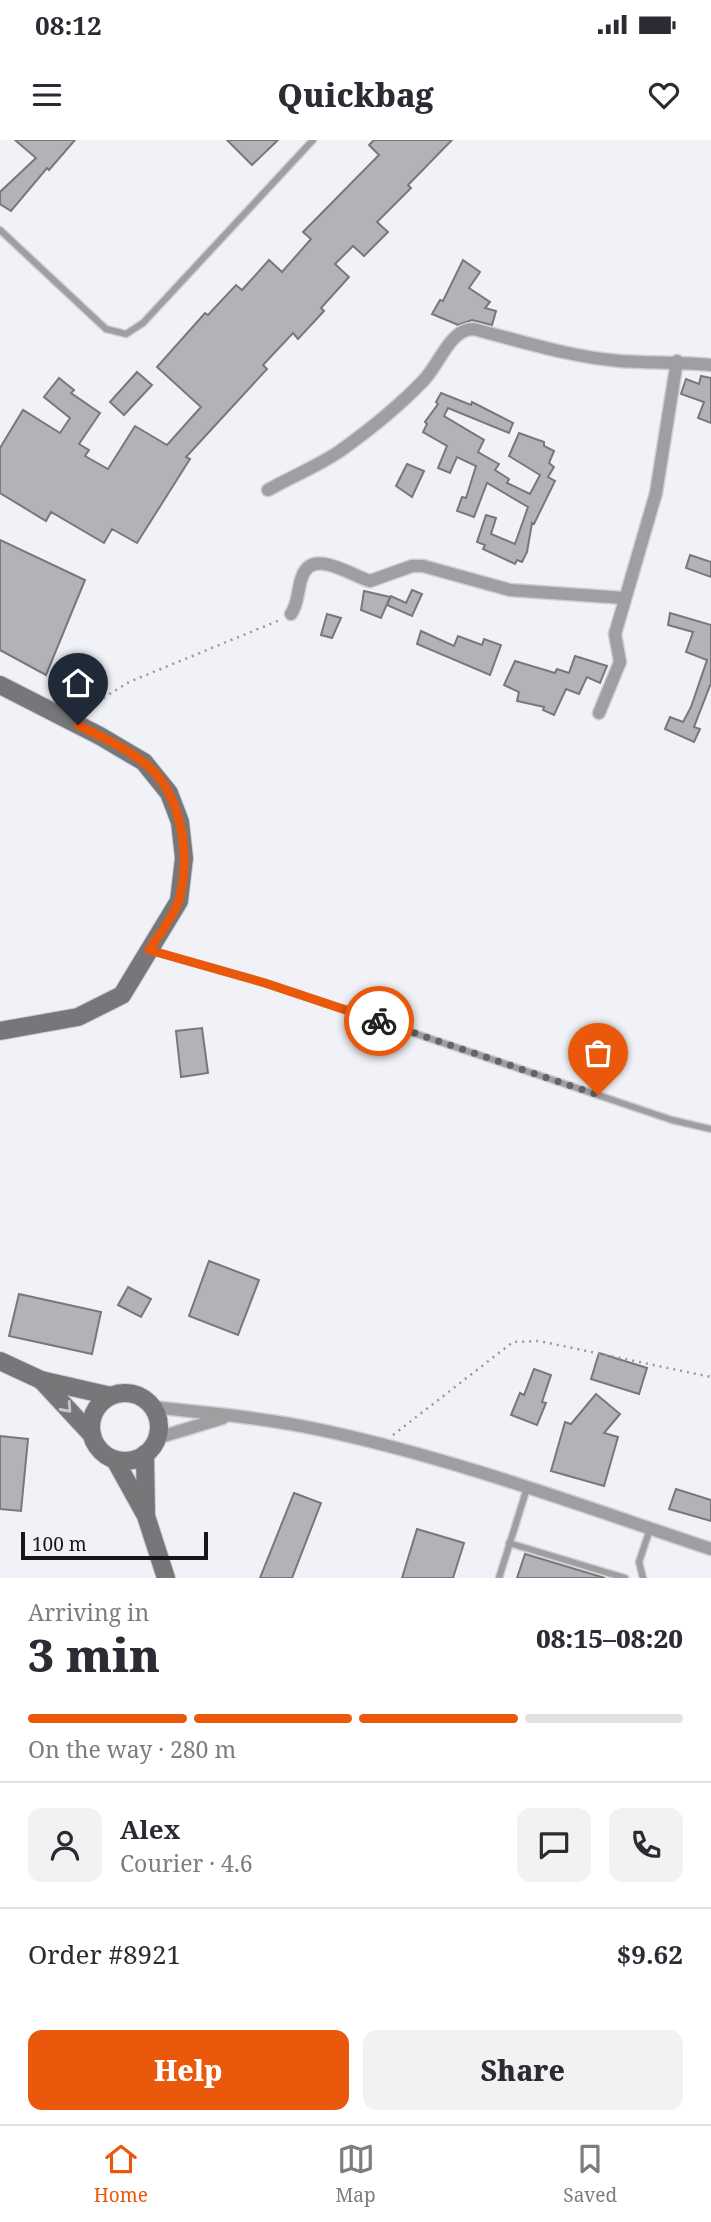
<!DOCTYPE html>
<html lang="en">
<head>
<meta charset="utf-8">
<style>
  body { margin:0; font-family:"Noto Serif",serif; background:#f2f2f3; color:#2b2b33; height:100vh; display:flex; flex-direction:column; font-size:26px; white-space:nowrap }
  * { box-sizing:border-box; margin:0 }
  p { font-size:23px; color:#7c7c81 }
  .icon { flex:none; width:38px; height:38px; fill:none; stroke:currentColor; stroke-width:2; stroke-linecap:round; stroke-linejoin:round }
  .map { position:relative; height:1438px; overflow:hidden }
  .drawer { display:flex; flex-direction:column; background:#fff; flex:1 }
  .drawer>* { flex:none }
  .scale { position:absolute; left:21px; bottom:18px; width:187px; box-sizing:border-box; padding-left:7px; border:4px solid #171719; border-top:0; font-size:19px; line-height:24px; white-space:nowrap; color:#171719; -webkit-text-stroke:5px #f1f2f7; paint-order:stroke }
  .pin { position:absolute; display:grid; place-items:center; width:60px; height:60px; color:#fff; margin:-72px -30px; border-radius:50% 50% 50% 0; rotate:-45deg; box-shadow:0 0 7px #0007 }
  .pin .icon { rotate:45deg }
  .courier { position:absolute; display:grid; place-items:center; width:70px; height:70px; margin:-35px; border:5px solid #ea580c; border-radius:50%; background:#fff; color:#222; box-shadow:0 2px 9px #0007 }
  .summary em { font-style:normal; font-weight:800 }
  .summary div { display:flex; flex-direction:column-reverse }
  .summary { display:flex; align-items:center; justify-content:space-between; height:119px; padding:0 28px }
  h1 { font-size:46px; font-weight:800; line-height:52px }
  .bar { display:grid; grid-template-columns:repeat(4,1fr); gap:10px 7px; align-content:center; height:84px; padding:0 28px }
  .bar i { height:9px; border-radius:5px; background:#e1e1e2 }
  .bar .current { background:#ea580c }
  .bar p { grid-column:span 4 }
  .line { display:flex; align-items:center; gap:18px; padding:0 28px; border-top:2px solid #e1e1e2 }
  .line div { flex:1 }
  .round { display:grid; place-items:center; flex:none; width:74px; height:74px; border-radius:14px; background:#f2f2f3 }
  .action { display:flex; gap:14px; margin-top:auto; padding:14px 28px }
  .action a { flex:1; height:80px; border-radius:14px; background:#ea580c; color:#fff; font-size:28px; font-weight:800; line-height:80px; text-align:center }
  .action a+a { background:#f2f2f3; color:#2b2b33 }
  .status { display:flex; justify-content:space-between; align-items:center; height:49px; padding:0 35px; background:#fff; direction:ltr }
  .status svg { height:19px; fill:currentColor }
  header { display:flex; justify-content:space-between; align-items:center; height:91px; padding:0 28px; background:#fff; font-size:32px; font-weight:800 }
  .tab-bar { display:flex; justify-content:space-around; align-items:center; height:98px; border-top:2px solid #e1e1e2; background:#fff; font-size:19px; color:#7c7c81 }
  .tab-bar a { display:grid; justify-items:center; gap:4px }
  .tab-bar .current { color:#ea580c }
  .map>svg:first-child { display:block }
  .building { fill:#b3b2b7; stroke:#78787c; stroke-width:2 }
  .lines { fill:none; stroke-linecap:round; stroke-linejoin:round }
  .service-casing { stroke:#cecfd3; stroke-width:9 }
  .minor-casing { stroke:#cecfd3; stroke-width:15 }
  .secondary-casing { stroke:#cecfd3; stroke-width:20 }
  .path { stroke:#99999d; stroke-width:2.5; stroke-dasharray:2 5; stroke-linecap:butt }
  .service { stroke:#9f9ea0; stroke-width:6 }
  .minor { stroke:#9f9ea0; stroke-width:12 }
  .secondary { stroke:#777679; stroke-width:18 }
  .oneway { stroke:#c6c7cb }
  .done { stroke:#636467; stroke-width:7; stroke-dasharray:0 12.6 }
  .route { stroke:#ea580c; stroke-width:9 }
</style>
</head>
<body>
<div class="status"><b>08:12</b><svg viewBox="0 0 49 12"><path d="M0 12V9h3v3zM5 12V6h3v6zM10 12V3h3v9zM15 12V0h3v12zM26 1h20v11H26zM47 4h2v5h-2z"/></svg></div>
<header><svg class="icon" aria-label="menu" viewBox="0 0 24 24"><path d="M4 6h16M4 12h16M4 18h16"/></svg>Quickbag<svg class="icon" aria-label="heart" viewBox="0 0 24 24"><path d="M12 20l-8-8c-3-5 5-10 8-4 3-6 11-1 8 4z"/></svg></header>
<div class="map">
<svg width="711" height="1438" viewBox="0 0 711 1438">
  <rect width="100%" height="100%" fill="#f1f2f7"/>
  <g class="building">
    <polygon points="15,0 75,0 49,30 47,28 11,71 0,64 0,52 36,18"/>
    <polygon points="227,0 278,0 252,25"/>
    <polygon points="374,0 452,0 408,45 411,48 377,82 388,92 364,116 353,106 335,124 349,137 321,168 324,171 298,199 293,193 263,225 267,229 186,317 190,319 137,403 112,389 104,403 51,372 46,381 0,353 0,308 23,270 60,293 70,278 44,257 59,238 74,250 71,253 100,273 79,304 89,310 85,316 108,329 135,286 167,305 201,267 157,227 205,173 208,175 236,145 242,150 269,120 282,132 311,99 303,92 379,15 369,5"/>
    <polygon points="463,120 480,132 469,148 490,162 485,168 496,171 492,185 472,180 458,185 432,174 440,160 443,161"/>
    <polygon points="137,232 152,245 124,275 110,262"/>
    <polygon points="701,236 711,238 711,283 698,278 704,262 681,254 686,239 699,244"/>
    <polygon points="441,253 471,265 472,262 513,283 509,293 448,268 444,276 484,300 478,312 499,324 495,330 509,339 507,343 530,354 540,335 509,316 519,293 544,302 544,306 554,311 549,323 554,327 548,337 555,341 534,384 532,383 527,412 522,422 517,420 515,424 483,409 485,405 477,402 486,375 496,378 491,394 515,404 528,367 487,343 474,377 457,371 462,357 466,358 476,326 457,317 450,333 438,328 447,306 423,292 427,284 425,282 438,264 436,262"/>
    <polygon points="407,324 424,331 412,357 396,346"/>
    <polygon points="0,400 85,440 46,535 0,510"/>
    <polygon points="690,415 711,422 711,437 686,428"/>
    <polygon points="412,450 422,454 412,476 387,465 391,456 406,463"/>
    <polygon points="364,451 390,457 381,478 361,470"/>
    <polygon points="670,473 711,485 711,543 694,587 700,589 694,602 665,589 670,577 683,582 691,567 707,520 686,512 693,492 668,485"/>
    <polygon points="327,474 341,478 332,498 321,495"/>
    <polygon points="421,491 454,506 458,496 482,505 484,499 501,505 490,535 417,504"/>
    <polygon points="575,516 607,526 600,543 587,537 579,554 566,549 554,575 543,570 544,567 517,561 519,552 504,545 515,521 555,533 557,529 569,533"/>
    <polygon points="202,888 208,933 181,937 176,891"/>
    <polygon points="209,1121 259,1140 238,1195 189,1176"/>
    <polygon points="128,1147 151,1159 141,1177 118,1165"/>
    <polygon points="19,1154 101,1172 92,1214 9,1196"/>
    <polygon points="599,1213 647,1228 639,1254 591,1239"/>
    <polygon points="534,1229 551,1235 542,1262 546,1263 537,1285 511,1275 520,1253 524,1255"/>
    <polygon points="596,1254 620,1274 604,1293 618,1297 604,1346 551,1331 565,1282 571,1284"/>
    <polygon points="0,1296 28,1299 21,1371 0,1369"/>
    <polygon points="676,1349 711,1360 711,1381 669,1369"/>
    <polygon points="294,1353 321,1363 292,1438 260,1438"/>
    <polygon points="417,1389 464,1403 453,1438 402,1438"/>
    <polygon points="525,1414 605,1438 517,1438"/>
  </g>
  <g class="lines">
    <defs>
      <g id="service">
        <polyline points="0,90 106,189 126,194 143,183 313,0"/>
        <polyline points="153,811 265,843 672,980 711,989"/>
        <polyline points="509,1403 625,1438"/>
        <polyline points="499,1438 527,1348"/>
        <polyline points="643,1438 639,1422 650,1389"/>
      </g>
      <g id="minor">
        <path d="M268 350C291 337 318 326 340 311 368 291 399 266 423 241 439 225 450 189 473 189 521 201 570 217 620 221 650 223 680 222 711 225"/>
        <path d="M291 474C299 462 297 450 302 437 312 407 352 436 370 441L412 426H423L510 450 624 458"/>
        <polyline points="599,573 620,522 615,494 656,353 677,221"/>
        <path d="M152 1267C208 1273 266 1278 321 1290 453 1318 582 1366 711 1409"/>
        <polyline points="157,1298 223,1278"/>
      </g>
      <g id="secondary">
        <polyline points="0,545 100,596 144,622 169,653 180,682 184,718 179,761 122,855 78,877 0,891"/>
        <polyline points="0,1221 41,1240 111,1256"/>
        <polyline points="41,1240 92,1295"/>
        <circle cx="125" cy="1287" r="34"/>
        <polyline points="145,1314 146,1373"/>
        <polyline points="115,1320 146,1376 166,1438"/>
      </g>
    </defs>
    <use href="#service" class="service-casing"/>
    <use href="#minor" class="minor-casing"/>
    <use href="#secondary" class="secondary-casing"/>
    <g class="path">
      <polyline points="89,573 100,560 129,542 280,480"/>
      <polyline points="393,1295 513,1202 539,1201 711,1237"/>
    </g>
    <use href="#service" class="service"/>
    <use href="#minor" class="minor"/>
    <use href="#secondary" class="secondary"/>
  </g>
  <defs><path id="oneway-chevron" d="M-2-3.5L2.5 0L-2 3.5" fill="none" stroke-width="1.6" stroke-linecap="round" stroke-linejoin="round" transform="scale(1.75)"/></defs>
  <use class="oneway" href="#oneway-chevron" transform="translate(67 1268) rotate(48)"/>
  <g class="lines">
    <polyline class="done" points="379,881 598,955"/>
    <path class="route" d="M78 585C100 596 124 607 143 622 182 651 191 715 179 760 174 777 158 795 149 810L265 843 379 881"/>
  </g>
</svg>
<div class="scale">100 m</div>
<div class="pin" style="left:598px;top:955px;background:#ea580c"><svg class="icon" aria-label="bag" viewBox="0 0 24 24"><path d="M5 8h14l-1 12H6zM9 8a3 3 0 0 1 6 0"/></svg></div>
<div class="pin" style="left:78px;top:585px;background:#1f2937"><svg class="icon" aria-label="home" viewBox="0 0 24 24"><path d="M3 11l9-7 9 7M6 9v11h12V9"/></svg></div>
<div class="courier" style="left:379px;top:881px"><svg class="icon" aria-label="bike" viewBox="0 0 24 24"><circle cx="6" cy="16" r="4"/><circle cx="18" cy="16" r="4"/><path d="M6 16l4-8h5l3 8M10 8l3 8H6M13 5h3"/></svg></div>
</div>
<section class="drawer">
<div class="summary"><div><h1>3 min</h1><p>Arriving in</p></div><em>08:15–08:20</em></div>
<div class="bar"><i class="current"></i><i class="current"></i><i class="current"></i><i></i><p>On the way · 280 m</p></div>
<div class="line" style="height:126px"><a class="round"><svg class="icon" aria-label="person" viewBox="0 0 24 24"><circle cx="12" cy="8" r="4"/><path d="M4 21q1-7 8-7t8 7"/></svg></a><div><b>Alex</b><p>Courier · 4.6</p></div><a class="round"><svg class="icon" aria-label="chat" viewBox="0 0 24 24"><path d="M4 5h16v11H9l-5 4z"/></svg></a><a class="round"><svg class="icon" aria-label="phone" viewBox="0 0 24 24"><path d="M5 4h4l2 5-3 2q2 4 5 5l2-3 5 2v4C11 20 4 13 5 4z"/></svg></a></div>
<div class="line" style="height:91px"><div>Order #8921</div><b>$9.62</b></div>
<div class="action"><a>Help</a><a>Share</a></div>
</section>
<nav class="tab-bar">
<a class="current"><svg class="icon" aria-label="home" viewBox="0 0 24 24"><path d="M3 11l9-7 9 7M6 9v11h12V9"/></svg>Home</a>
<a><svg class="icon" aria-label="map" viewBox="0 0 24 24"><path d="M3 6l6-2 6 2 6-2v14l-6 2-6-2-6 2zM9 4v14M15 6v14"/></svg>Map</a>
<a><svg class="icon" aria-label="saved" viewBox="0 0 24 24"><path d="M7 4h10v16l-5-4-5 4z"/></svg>Saved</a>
</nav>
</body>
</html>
